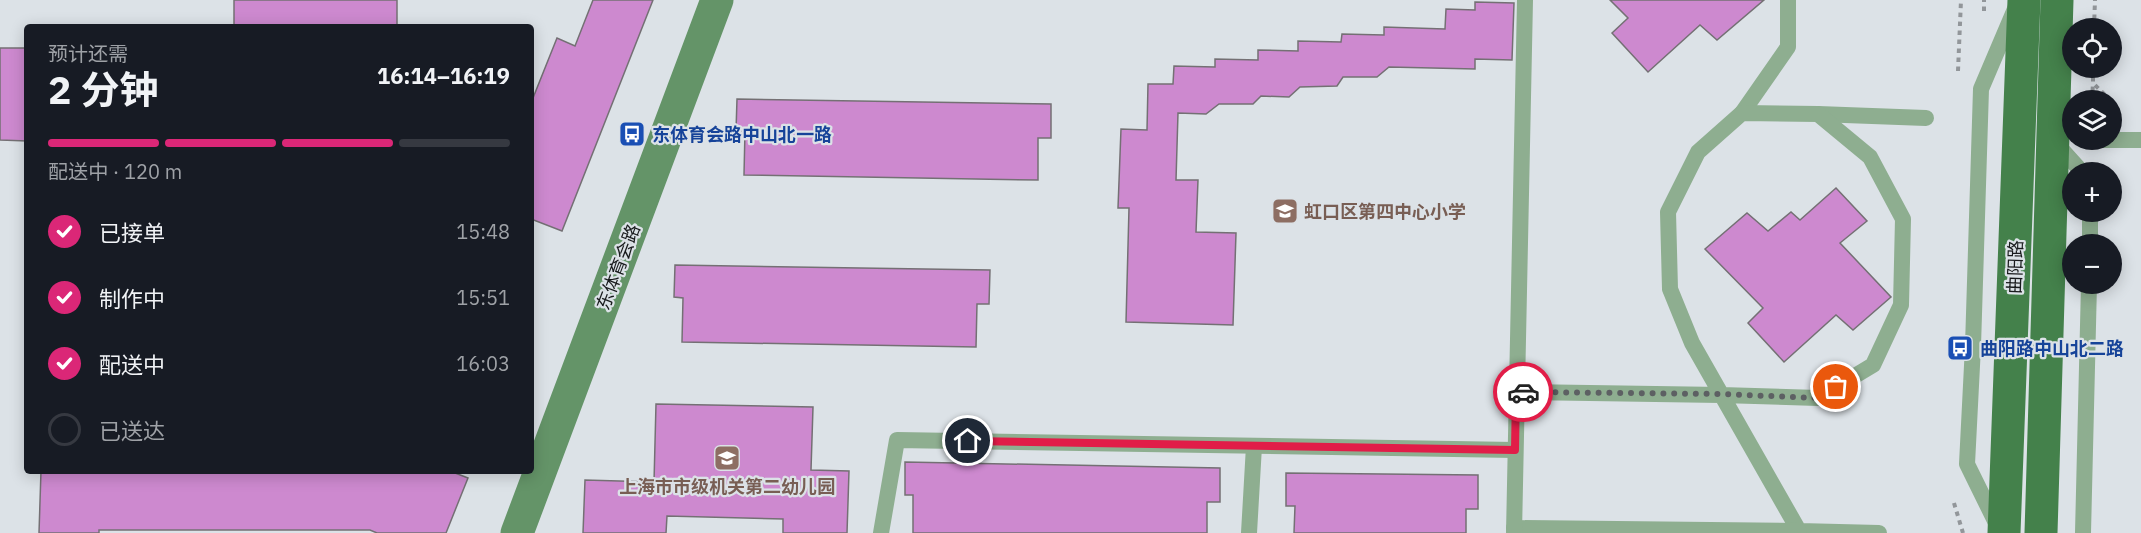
<!DOCTYPE html>
<html lang="zh">
<head>
<meta charset="utf-8">
<style>
  body { margin:0; font-family:"IBM Plex Sans","Noto Sans SC",sans-serif; background:#20242c; color:#f1f3f6; height:100vh; display:flex; flex-direction:column; font-size:22px; white-space:nowrap }
  * { box-sizing:border-box; margin:0 }
  p { font-size:20px; color:#9ea1a6 }
  .icon { flex:none; width:33px; height:33px; fill:none; stroke:currentColor; stroke-width:2; stroke-linecap:round; stroke-linejoin:round }
  .map { position:relative; flex:1; overflow:hidden }
  .drawer { position:absolute; left:24px; top:24px; width:510px; height:450px; display:flex; flex-direction:column; background:#171b24; border-radius:6px; box-shadow:0 3px 15px #0003 }
  .drawer>* { flex:none }
  .buttons { position:absolute; left:2062px; top:18px; display:grid; gap:12px }
  .buttons a { display:grid; place-items:center; width:60px; height:60px; border-radius:50%; background:#171b24; box-shadow:0 3px 15px #0003; font-size:30px }
  .pin { position:absolute; display:grid; place-items:center; width:51px; height:51px; color:#fff; margin:-26px; border:3px solid #fff; border-radius:50%; box-shadow:0 2px 6px #0007 }
  .courier { position:absolute; display:grid; place-items:center; width:60px; height:60px; margin:-30px; border:4px solid #e11d48; border-radius:50%; background:#fff; color:#222; box-shadow:0 2px 8px #0007 }
  .summary em { font-style:normal; font-weight:700 }
  .summary div { display:flex; flex-direction:column-reverse }
  .summary { display:flex; align-items:center; justify-content:space-between; height:102px; padding:0 24px }
  h1 { font-size:39px; font-weight:700; line-height:45px }
  .bar { display:grid; grid-template-columns:repeat(4,1fr); gap:9px 6px; align-content:center; height:72px; padding:0 24px }
  .bar i { height:8px; border-radius:4px; background:#363941 }
  .bar .current { background:#db2777 }
  .bar p { grid-column:span 4 }
  ol { padding:0 24px; list-style:none }
  li { display:flex; align-items:center; gap:18px; height:66px }
  li p { margin-inline-start:auto }
  li .icon { padding:6px; border-radius:50%; background:#db2777; color:#fff; stroke-width:4 }
  li:last-child { color:#9ea1a6 }
  li i { width:33px; height:33px; border:3px solid #363941; border-radius:50% }
  .map>svg:first-child { display:block }
  .building { fill:#cd89cf; stroke:#747074; stroke-width:1.5 }
  .lines { fill:none; stroke-linecap:round; stroke-linejoin:round }
  .path { stroke:#92969a; stroke-width:4; stroke-dasharray:4.5 4.5; stroke-linecap:butt }
  .lane { stroke:#8eae90; stroke-width:16 }
  .secondary { stroke:#649468; stroke-width:33 }
  .primary { stroke:#44814b; stroke-width:33 }
  .done { stroke:#5d6063; stroke-width:6; stroke-dasharray:0 10.8 }
  .route { stroke:#e11d48; stroke-width:8 }
  .labels { text-anchor:middle; dominant-baseline:central; stroke-width:4.5; stroke-linejoin:round; paint-order:stroke }
  .transit-label { font-size:18px; font-weight:bold; fill:#164399; stroke:#dce2e7; text-anchor:start }
  .education-label { font-size:18px; font-weight:bold; fill:#785e54; stroke:#dce2e7; text-anchor:start }
  .street-label { font-size:18px; fill:#181a1c; stroke:#dce2e7 }
</style>
</head>
<body>
<div class="map">
<svg width="2141" height="533" viewBox="0 0 2141 533">
  <rect width="100%" height="100%" fill="#dce2e7"/>
  <g class="building">
    <rect x="234" y="0" width="163" height="27"/>
    <polygon points="593,0 653,0 562,231 531,219 531,103 557,38 575,46"/>
    <polygon points="1610,0 1764,0 1717,40 1700,25 1648,72 1612,33 1628,18"/>
    <polygon points="1475,2 1514,3 1512,60 1475,59 1475,69 1389,67 1377,77 1343,77 1337,86 1300,87 1289,97 1261,96 1253,104 1219,104 1206,114 1178,113 1176,180 1198,180 1196,232 1236,233 1233,325 1126,322 1129,208 1118,208 1121,129 1147,130 1148,84 1173,84 1174,66 1215,67 1215,59 1258,60 1258,50 1298,51 1298,41 1341,42 1342,34 1384,35 1384,27 1445,29 1446,9 1475,10"/>
    <polygon points="0,48 27,48 27,141 0,140"/>
    <polygon points="737,99 1051,104 1051,138 1038,138 1038,180 744,175 745,131 736,131"/>
    <polygon points="1836,188 1867,221 1840,243 1891,297 1853,330 1836,315 1784,362 1748,323 1763,308 1705,249 1747,213 1768,231 1791,212 1800,220"/>
    <polygon points="675,265 990,270 989,304 977,304 976,347 682,342 683,298 674,297"/>
    <polygon points="656,404 813,407 811,470 849,471 847,533 783,533 783,519 667,516 666,533 583,533 585,480 654,482"/>
    <polygon points="905,462 1220,468 1220,502 1207,502 1207,533 913,533 913,495 905,495"/>
    <polygon points="41,471 450,471 468,478 446,533 377,533 370,530 99,530 99,533 39,533"/>
    <polygon points="1286,473 1478,475 1478,509 1466,509 1466,533 1294,533 1295,506 1286,506"/>
  </g>
  <g class="lines">
    <g class="path">
      <polyline points="1984,11 1984,0"/>
      <polyline points="2094,28 2095,0"/>
      <polyline points="2093,68 2093,83 2106,96 2106,100"/>
      <polyline points="1958,71 1961,0"/>
      <polyline points="2092,100 2093,83"/>
      <polyline points="1954,503 1963,533"/>
    </g>
    <g class="lane">
      <polyline points="1742,113 1788,47 1788,0"/>
      <polyline points="1818,114 1926,118"/>
      <polyline points="2099,140 2141,140"/>
      <polyline points="2055,142 2082,172"/>
      <polyline points="2090,244 2090,212"/>
      <polyline points="1516,392 1721,395 1818,398 1873,365 1901,305 1903,219 1870,157 1818,114 1742,113 1698,152 1668,212 1670,289 1692,343 1799,531 1879,533"/>
      <polyline points="1998,527 1967,464 1973,346 1981,89 2015,9"/>
      <polyline points="1514,528 1799,531"/>
      <polyline points="881,533 897,440 1515,450"/>
      <polyline points="1249,533 1254,446"/>
      <polyline points="1514,533 1525,0"/>
      <polyline points="2083,533 2089,284"/>
    </g>
    <polyline class="secondary" points="517,533 717,0"/>
    <g class="primary">
      <polyline points="2004,533 2024,0"/>
      <polyline points="2041,533 2057,0"/>
    </g>
  </g>
  <g class="lines">
    <polyline class="done" points="1523,392 1721,394 1818,398 1836,387"/>
    <polyline class="route" points="968,441 1515,450 1516,392 1523,392"/>
  </g>
  <defs>
    <symbol id="bus-square" viewBox="-11 -11 22 22"><rect x="-9" y="-9" width="18" height="18" rx="4" fill="#1a4fb4" stroke="#dce2e7"/><path d="M-5-6H5V4H4V6H2V4H-2V6H-4V4H-5ZM-3.5-4V0h7V-4ZM-3.5 1.2v1.5H-2V1.2ZM2 1.2v1.5H3.5V1.2Z" fill="#fff"/></symbol>
    <symbol id="school-square" viewBox="-11 -11 22 22"><rect x="-9" y="-9" width="18" height="18" rx="4" fill="#8d6e63" stroke="#dce2e7"/><path d="M0-5L7-2L0 1L-7-2ZM-4 1L0 2.5L4 1V4Q0 6-4 4Z" fill="#fff"/></symbol>
  </defs>
  <g fill-rule="evenodd">
    <use href="#bus-square" x="617" y="119" width="30" height="30"/>
    <use href="#school-square" x="1270" y="196" width="30" height="30"/>
    <use href="#bus-square" x="1945" y="333" width="30" height="30"/>
    <use href="#school-square" x="712" y="443" width="30" height="30"/>
  </g>
  <g class="labels">
    <g class="transit-label">
      <text x="652" y="134">东体育会路中山北一路</text>
      <text x="1980" y="348">曲阳路中山北二路</text>
    </g>
    <g class="education-label">
      <text x="1304" y="211">虹口区第四中心小学</text>
      <text x="727" y="486" text-anchor="middle">上海市市级机关第二幼儿园</text>
    </g>
    <g class="street-label">
      <text transform="translate(618 267) rotate(-69)">东体育会路</text>
      <text transform="translate(2015 267) rotate(-88)">曲阳路</text>
    </g>
  </g>
</svg>
<div class="buttons">
<a><svg class="icon" aria-label="locate" viewBox="0 0 24 24"><circle cx="12" cy="12" r="6"/><path d="M12 2v4M12 18v4M2 12h4M18 12h4"/></svg></a>
<a><svg class="icon" aria-label="layers" viewBox="0 0 24 24"><path d="M12 4l9 5-9 5-9-5zM3 14l9 5 9-5"/></svg></a>
<a>+</a>
<a>−</a>
</div>
<div class="pin" style="left:1836px;top:387px;background:#ea580c"><svg class="icon" aria-label="bag" viewBox="0 0 24 24"><path d="M5 8h14l-1 12H6zM9 8a3 3 0 0 1 6 0"/></svg></div>
<div class="pin" style="left:968px;top:441px;background:#1f2937"><svg class="icon" aria-label="home" viewBox="0 0 24 24"><path d="M3 11l9-7 9 7M6 9v11h12V9"/></svg></div>
<div class="courier" style="left:1523px;top:392px"><svg class="icon" aria-label="car" viewBox="0 0 24 24"><path d="M5 17H2v-5l4-1 3-4h7l3 4 3 1v5h-3M9 17h6M6 11h13"/><circle cx="7" cy="17" r="2"/><circle cx="17" cy="17" r="2"/></svg></div>
<section class="drawer">
<div class="summary"><div><h1>2 分钟</h1><p>预计还需</p></div><em>16:14–16:19</em></div>
<div class="bar"><i class="current"></i><i class="current"></i><i class="current"></i><i></i><p>配送中 · 120 m</p></div>
<ol>
<li><svg class="icon" aria-label="check" viewBox="0 0 24 24"><path d="M5 12l5 5 9-10"/></svg>已接单<p>15:48</p></li>
<li><svg class="icon" aria-label="check" viewBox="0 0 24 24"><path d="M5 12l5 5 9-10"/></svg>制作中<p>15:51</p></li>
<li><svg class="icon" aria-label="check" viewBox="0 0 24 24"><path d="M5 12l5 5 9-10"/></svg>配送中<p>16:03</p></li>
<li><i></i>已送达</li>
</ol>
</section>
</div>
</body>
</html>
